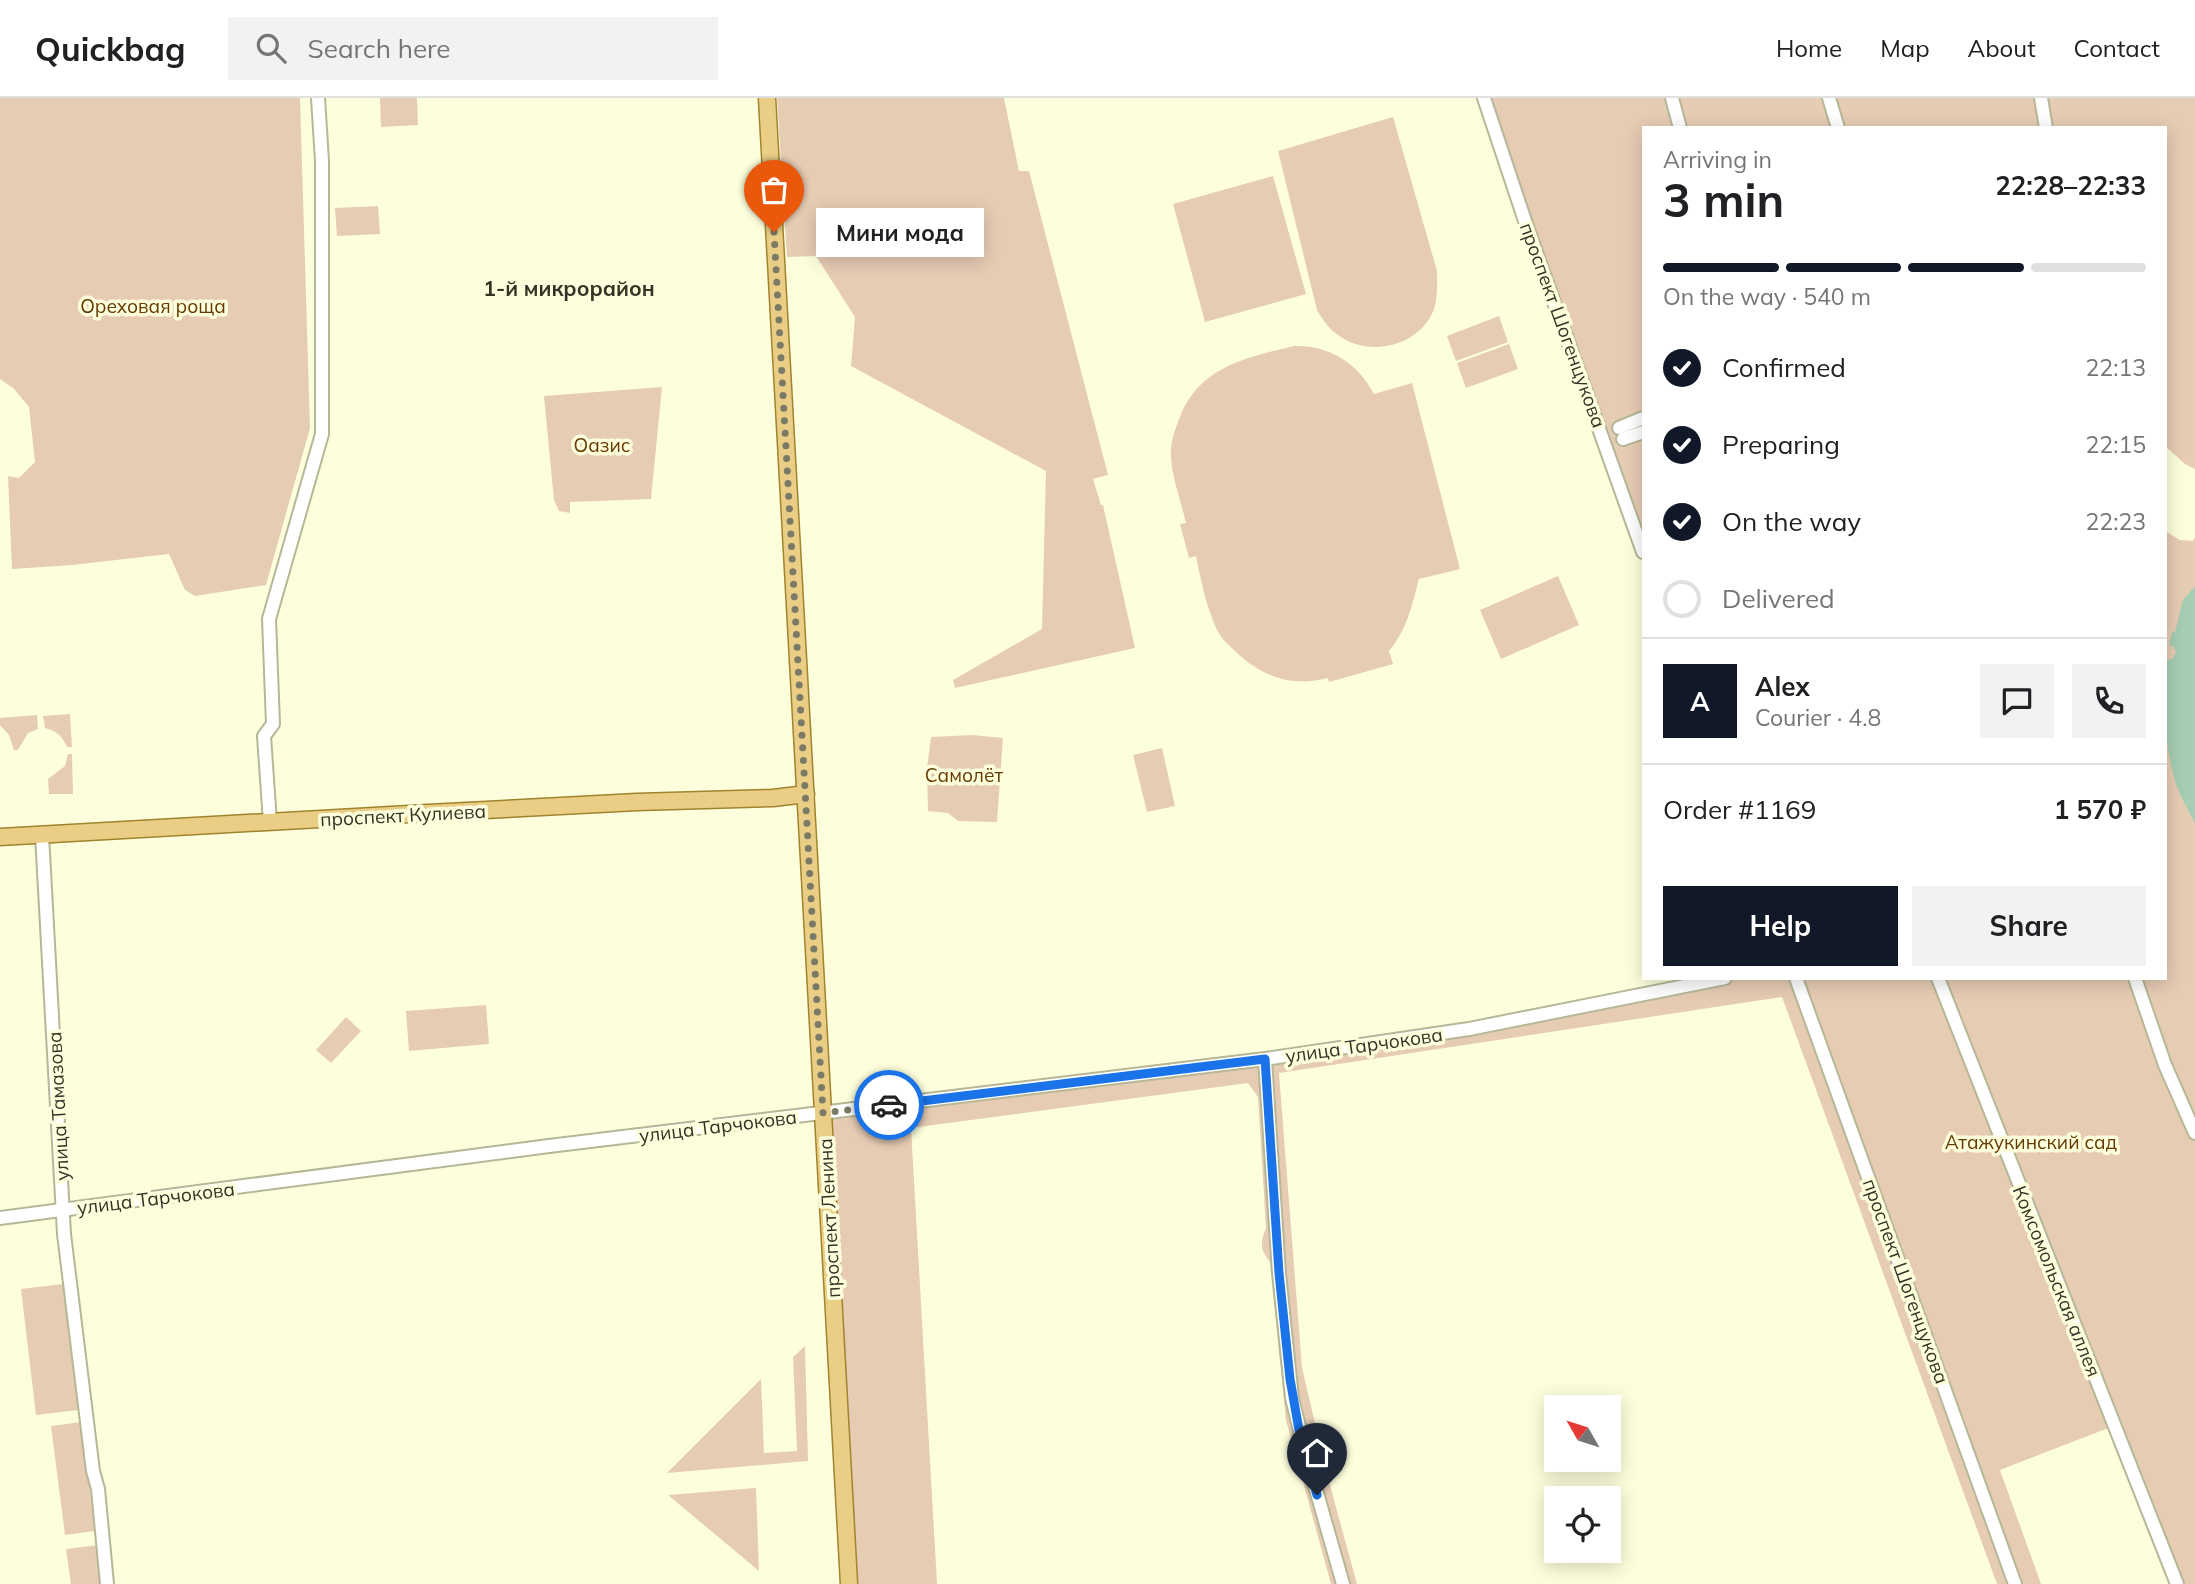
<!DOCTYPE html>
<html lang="en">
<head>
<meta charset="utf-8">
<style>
  body { margin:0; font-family:Mulish,sans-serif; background:#f2f2f2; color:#202124; height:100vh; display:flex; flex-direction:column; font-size:26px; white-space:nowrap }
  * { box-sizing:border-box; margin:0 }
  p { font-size:23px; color:#757577 }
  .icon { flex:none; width:38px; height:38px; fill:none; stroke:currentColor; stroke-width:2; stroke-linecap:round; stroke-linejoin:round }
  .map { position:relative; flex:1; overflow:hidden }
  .details { position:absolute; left:1642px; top:28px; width:525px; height:854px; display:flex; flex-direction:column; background:#fff; border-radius:0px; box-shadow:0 4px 18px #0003 }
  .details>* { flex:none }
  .needle { width:46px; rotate:309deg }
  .tools { position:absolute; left:1544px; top:1297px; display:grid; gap:14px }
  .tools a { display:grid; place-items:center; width:77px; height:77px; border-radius:0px; background:#fff; box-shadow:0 4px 18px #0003; font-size:35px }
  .pin { position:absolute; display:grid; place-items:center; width:60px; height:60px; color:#fff; margin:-72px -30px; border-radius:50% 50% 50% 0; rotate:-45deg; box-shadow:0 0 7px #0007 }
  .pin .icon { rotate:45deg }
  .courier { position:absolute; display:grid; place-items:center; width:70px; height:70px; margin:-35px; border:5px solid #1a73e8; border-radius:50%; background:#fff; color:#222; box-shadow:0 2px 9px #0007 }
  .bubble { position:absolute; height:49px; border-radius:0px; background:#fff; box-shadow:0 4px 18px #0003; font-size:23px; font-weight:700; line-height:49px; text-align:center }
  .headline em { font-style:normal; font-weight:700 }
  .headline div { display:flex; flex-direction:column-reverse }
  .headline { display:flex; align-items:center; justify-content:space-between; height:119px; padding:0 21px }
  h1 { font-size:46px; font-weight:700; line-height:52px }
  .bar { display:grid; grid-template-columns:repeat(4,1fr); gap:10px 7px; align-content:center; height:84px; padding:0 21px }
  .bar i { height:9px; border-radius:5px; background:#e0e0e0 }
  .bar .selected { background:#111827 }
  .bar p { grid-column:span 4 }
  .line { display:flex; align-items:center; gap:18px; padding:0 21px; border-top:2px solid #e0e0e0 }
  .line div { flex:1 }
  .round { display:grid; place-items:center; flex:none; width:74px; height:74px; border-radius:0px; background:#f2f2f2 }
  ol { padding:0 21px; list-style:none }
  li { display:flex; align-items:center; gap:21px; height:77px }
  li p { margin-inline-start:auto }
  li .icon { padding:7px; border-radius:50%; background:#111827; color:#fff; stroke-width:4 }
  li:last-child { color:#757577 }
  li i { width:38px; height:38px; border:4px solid #e0e0e0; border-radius:50% }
  .cta { display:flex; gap:14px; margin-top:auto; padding:14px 21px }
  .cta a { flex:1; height:80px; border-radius:0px; background:#111827; color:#fff; font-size:28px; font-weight:700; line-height:80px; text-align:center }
  .cta a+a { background:#f2f2f2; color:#202124 }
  header { display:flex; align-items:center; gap:42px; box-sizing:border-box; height:98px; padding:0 35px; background:#fff; border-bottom:2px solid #e0e0e0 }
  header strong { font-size:33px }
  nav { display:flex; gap:38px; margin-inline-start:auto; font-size:24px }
  .search { width:490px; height:63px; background:#f2f2f2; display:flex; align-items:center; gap:18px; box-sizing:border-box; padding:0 24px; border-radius:0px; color:#757577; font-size:26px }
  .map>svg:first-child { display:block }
  .green { fill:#e7ccb4 }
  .water { fill:#a6ceb3 }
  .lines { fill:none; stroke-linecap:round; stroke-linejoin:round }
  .minor-casing { stroke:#b6b796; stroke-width:16 }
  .major-casing { stroke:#a1832f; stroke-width:19 }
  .minor { stroke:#fff; stroke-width:12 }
  .major { stroke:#eace85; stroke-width:16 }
  .done { stroke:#7a7a66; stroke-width:7; stroke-dasharray:0 12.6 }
  .route { stroke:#1a73e8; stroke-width:9 }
  .labels { text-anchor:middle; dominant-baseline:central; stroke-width:7; stroke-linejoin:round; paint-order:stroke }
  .park-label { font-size:19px; fill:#653a03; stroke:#fdffdc }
  .street-label { font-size:19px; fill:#333326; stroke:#fdffdc }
  .neighbourhood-label { font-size:21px; font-weight:bold; fill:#333326; stroke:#fdffdc }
</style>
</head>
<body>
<header>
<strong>Quickbag</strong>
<div class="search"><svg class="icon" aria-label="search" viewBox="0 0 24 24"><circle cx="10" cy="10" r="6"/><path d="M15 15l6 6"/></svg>Search here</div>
<nav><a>Home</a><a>Map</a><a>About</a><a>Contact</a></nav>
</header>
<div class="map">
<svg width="2195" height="1486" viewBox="0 0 2195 1486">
  <rect width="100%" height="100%" fill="#fdffdc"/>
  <g class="green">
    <polygon points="0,0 300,0 310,330 266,487 195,498 185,492 169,456 72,467 12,471 8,378 19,380 35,364 29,309 14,291 0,281"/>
    <polygon points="380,0 417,0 418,27 381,29"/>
    <polygon points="777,0 1004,0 1019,73 1029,73 1108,377 1093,381 1101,407 1103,407 1135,550 955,590 953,582 1042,531 1046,373 851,268 855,219 816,158 787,159"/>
    <polygon points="1484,0 2195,0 2195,371 2185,366 2165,348 2165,30 1643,30 1643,454"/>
    <path d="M1393 19 1437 173C1437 186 1438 199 1434 211 1420 249 1368 260 1338 237 1329 231 1323 222 1317 212L1278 53Z"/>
    <polygon points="1273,78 1306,196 1205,224 1173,106"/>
    <polygon points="378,108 380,136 337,138 335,110"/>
    <polygon points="1499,218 1508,244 1456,263 1447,238"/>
    <polygon points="1509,246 1518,271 1466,290 1457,265"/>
    <path d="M1294 248C1329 247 1358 265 1374 296L1412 285 1460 471 1419 481C1412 507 1407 532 1389 553L1393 566 1329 584 1328 580C1293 589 1265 580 1238 556 1230 548 1222 542 1217 532 1206 508 1201 483 1196 458L1189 460 1180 426 1186 425C1181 404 1173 382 1171 361 1170 347 1173 337 1178 324 1196 270 1244 260 1294 248Z"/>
    <polygon points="662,289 651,401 570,404 570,415 559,413 554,402 544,298"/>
    <path d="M2165 433 2180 442 2193 443 2195 439V1486H2174L2111 1329 2000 1372 2041 1486H1997L1782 899 1279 975 1302 1270 1328 1380 1357 1486H1331L1286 1322 1270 1164C1260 1152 1260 1144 1266 1130L1258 999 1248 985 911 1030 937 1486H849L823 1015 1265 961 1725 880H2165Z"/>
    <polygon points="1558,478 1579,527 1501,561 1480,512"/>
    <path d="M70 616 72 649H67C62 638 57 633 45 630L43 618Z"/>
    <polygon points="37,617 38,631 28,635 18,652 14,652 9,637 0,627 0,620"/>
    <polygon points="972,637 1003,640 997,724 958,723 948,715 928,713 927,670 931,639"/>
    <polygon points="1162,650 1175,708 1147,714 1133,657"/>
    <polygon points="68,656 72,656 73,696 49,696 48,681 65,668"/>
    <polygon points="486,907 489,946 409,953 406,913"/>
    <polygon points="346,919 361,933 331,965 316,952"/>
    <polygon points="63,1186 78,1312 36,1317 21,1191"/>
    <polygon points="805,1248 808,1363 667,1375 761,1281 764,1355 797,1353 793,1259"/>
    <polygon points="81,1324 95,1433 65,1437 51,1328"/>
    <polygon points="756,1390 759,1473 668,1397"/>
    <polygon points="98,1447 102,1486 71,1486 66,1451"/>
  </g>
  <path class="water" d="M2195 488V726C2189 713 2181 700 2176 686 2166 654 2160 594 2167 562L2173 560 2176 555 2174 549 2169 547 2172 534H2175L2183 502Z"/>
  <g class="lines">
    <defs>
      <g id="minor">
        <polyline points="1484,0 1526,126 1643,454"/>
        <polyline points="1672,0 1680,30"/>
        <polyline points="1829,0 1838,30"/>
        <polyline points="2041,0 2046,30"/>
        <polyline points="1619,330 1643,320"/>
        <polyline points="1623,341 1643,334"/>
        <polyline points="270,724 264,638 273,626 269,521 322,336 322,63 318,0"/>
        <polyline points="42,737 64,1136 93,1373 98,1391 107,1486"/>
        <polyline points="1796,880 2015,1486"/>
        <polyline points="1938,880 2177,1486"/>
        <polyline points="2135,880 2165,967 2195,1035"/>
        <polyline points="1265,961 1279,1175 1292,1300 1305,1353 1343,1486"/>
        <polyline points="0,1120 549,1048 1265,961 1469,931 1725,880"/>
      </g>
      <g id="major">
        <polyline points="767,0 849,1486"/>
        <polyline points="0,739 409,716 637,704 773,700 806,696"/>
      </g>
    </defs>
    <use href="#minor" class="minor-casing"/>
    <use href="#major" class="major-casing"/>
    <use href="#minor" class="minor"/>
    <use href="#major" class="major"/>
  </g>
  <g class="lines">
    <polyline class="done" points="774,134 823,1015 889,1007"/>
    <polyline class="route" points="889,1007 1265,961 1279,1175 1290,1281 1299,1332 1317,1397"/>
  </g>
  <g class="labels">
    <g class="park-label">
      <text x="153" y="208">Ореховая роща</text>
      <text x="602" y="347">Оазис</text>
      <text x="964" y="677">Самолёт</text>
      <text x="2031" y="1044">Атажукинский сад</text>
    </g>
    <g class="street-label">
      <text transform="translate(1563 227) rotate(70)">проспект Шогенцукова</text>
      <text transform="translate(403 717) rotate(-3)">проспект Кулиева</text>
      <text transform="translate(1364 947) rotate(-8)">улица Тарчокова</text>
      <text transform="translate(58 1008) rotate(-93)">улица Тамазова</text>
      <text transform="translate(718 1028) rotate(-7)">улица Тарчокова</text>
      <text transform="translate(156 1100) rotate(-7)">улица Тарчокова</text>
      <text transform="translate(829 1120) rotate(-93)">проспект Ленина</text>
      <text transform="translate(1906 1183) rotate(70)">проспект Шогенцукова</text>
      <text transform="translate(2057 1183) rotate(68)">Комсомольская аллея</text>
    </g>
    <g class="neighbourhood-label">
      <text x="569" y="190">1-й микрорайон</text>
    </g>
  </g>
</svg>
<div class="tools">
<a><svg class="needle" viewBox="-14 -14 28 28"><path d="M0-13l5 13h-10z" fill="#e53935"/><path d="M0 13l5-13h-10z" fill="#757577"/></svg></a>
<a><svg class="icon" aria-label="locate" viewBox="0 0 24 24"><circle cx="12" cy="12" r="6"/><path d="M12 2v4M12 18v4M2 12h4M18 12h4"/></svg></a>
</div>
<div class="pin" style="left:774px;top:134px;background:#ea580c"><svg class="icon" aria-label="bag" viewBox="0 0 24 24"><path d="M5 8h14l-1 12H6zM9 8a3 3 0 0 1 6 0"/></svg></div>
<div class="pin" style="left:1317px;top:1397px;background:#1f2937"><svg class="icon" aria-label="home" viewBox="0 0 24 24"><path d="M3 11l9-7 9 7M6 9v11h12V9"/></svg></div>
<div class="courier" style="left:889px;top:1007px"><svg class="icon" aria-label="car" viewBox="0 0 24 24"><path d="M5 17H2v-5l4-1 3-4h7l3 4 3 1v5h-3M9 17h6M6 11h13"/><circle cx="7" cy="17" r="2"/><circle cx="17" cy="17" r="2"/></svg></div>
<div class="bubble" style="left:816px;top:110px;width:168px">Мини мода</div>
<section class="details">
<div class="headline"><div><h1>3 min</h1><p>Arriving in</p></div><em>22:28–22:33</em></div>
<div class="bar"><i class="selected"></i><i class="selected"></i><i class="selected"></i><i></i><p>On the way · 540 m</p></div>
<ol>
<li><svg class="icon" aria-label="check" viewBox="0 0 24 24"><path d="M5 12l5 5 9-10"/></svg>Confirmed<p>22:13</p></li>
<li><svg class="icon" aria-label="check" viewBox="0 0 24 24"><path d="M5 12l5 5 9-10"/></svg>Preparing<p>22:15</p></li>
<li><svg class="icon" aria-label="check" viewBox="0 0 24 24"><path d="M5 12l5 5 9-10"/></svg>On the way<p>22:23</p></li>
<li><i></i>Delivered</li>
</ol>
<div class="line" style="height:126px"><b class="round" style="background:#111827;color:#fff">A</b><div><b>Alex</b><p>Courier · 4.8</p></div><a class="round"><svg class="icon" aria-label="chat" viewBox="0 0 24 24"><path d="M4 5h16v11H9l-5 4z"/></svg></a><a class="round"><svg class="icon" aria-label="phone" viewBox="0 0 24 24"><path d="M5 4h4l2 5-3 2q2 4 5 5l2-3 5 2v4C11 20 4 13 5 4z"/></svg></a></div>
<div class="line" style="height:91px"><div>Order #1169</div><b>1 570 ₽</b></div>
<div class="cta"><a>Help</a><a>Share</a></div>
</section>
</div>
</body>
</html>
